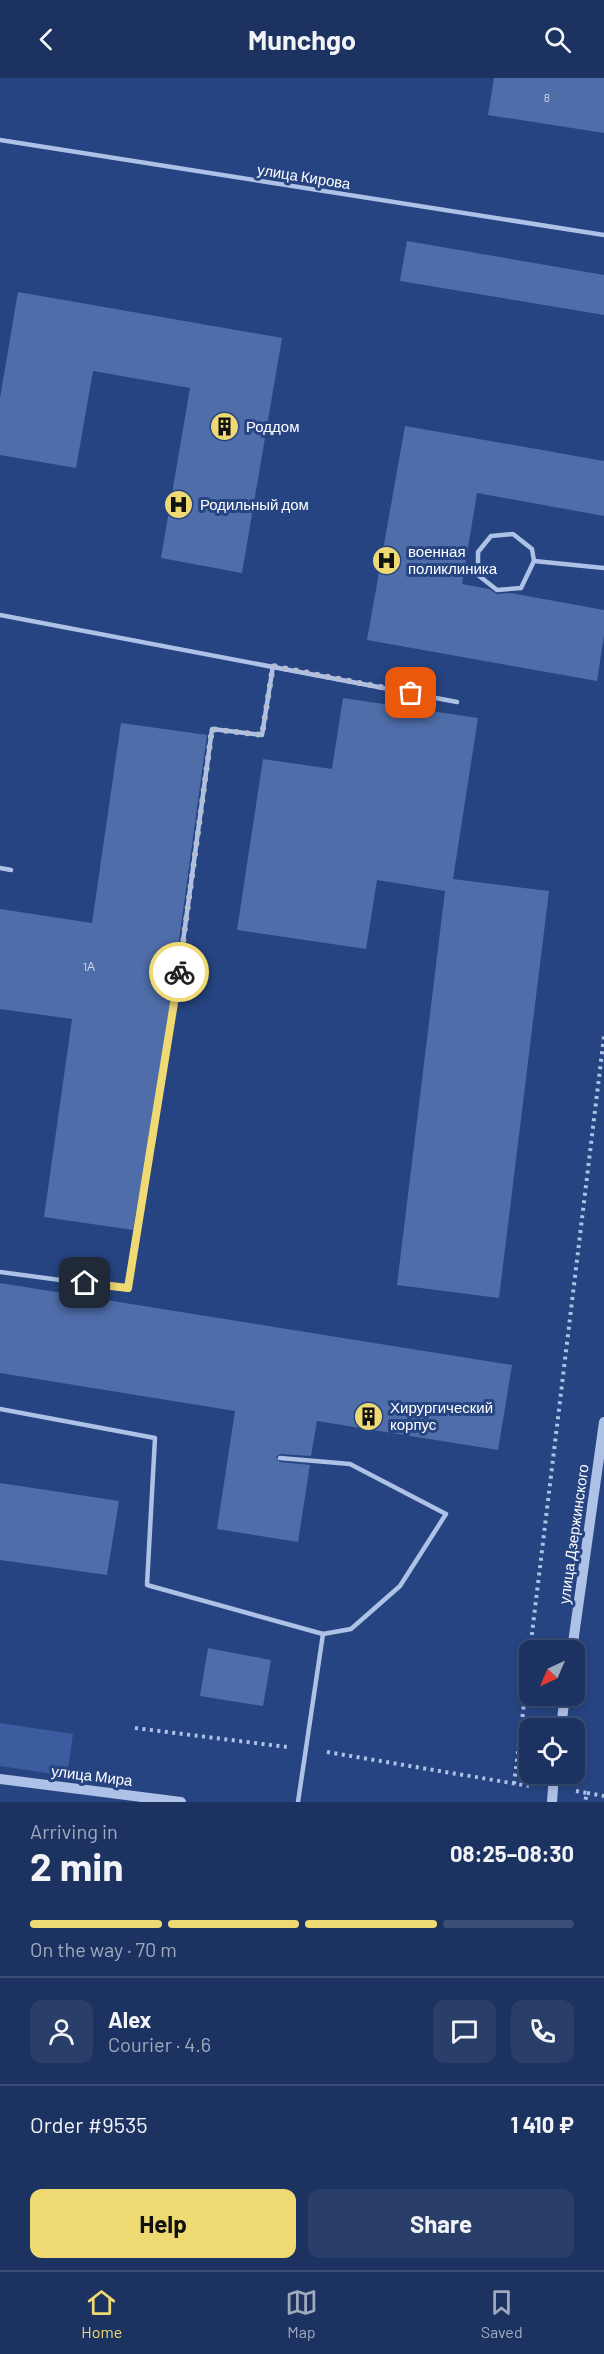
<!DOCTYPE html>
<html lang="en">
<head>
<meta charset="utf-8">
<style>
  body { margin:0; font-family:Barlow,sans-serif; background:#293f6a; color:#f1f3f6; height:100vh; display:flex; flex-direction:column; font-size:22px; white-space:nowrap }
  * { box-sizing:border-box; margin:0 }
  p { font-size:20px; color:#a0aabd }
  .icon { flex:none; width:33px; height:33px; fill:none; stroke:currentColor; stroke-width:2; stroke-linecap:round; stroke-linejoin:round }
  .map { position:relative; height:1724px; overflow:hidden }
  .panel { display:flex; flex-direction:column; background:#1c3361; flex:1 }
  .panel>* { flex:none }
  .needle { width:39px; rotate:224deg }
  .fabs { position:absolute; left:519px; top:1562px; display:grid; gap:12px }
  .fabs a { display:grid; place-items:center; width:66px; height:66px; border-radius:12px; background:#1c3361; box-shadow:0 3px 9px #0003,0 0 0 2px #3a4e76; font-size:30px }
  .pin { position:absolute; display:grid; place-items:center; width:51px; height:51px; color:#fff; margin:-26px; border-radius:12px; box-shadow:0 3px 9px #0006 }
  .courier { position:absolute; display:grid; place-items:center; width:60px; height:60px; margin:-30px; border:4px solid #efd973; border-radius:50%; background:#fff; color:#222; box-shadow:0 2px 8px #0007 }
  .overview em { font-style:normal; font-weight:700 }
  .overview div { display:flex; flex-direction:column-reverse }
  .overview { display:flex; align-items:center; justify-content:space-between; height:102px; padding:0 30px }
  h1 { font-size:39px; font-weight:700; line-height:45px }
  .bar { display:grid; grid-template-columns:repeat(4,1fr); gap:9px 6px; align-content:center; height:72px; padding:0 30px }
  .bar i { height:8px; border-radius:4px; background:#3a4e76 }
  .bar .on { background:#efd973 }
  .bar p { grid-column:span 4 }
  .line { display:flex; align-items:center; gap:15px; padding:0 30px; border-top:2px solid #3a4e76 }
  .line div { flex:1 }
  .round { display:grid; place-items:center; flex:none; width:63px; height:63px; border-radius:12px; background:#293f6a }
  .cta { display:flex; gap:12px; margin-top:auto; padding:12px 30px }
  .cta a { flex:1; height:69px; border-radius:12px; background:#efd973; color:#111; font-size:24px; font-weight:700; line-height:69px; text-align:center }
  .cta a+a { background:#293f6a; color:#f1f3f6 }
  header { display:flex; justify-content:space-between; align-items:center; height:78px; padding:0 30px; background:#1c3361; font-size:27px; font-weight:700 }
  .tab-bar { display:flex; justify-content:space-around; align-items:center; height:84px; border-top:2px solid #3a4e76; background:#1c3361; font-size:16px; color:#a0aabd }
  .tab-bar a { display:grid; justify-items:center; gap:3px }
  .tab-bar .on { color:#efd973 }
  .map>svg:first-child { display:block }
  .green { fill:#3b5c9e }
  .building { fill:#4f6da9 }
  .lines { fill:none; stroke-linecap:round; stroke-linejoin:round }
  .path { stroke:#aec1e6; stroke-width:4; stroke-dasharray:3 4.5; stroke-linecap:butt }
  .service { stroke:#aec1e6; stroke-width:4.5 }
  .tertiary { stroke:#aec1e6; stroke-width:10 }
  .done { stroke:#b3bed3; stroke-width:6; stroke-dasharray:0 10.8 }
  .route { stroke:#efd973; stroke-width:8 }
  .labels { text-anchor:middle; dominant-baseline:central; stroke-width:6; stroke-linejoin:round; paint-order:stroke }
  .number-label { font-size:12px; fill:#d3daea }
  .street-label { font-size:15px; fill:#fff; stroke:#264481 }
  .poi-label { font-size:15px; fill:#fff; stroke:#264481; text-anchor:start }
</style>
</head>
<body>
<header><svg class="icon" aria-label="back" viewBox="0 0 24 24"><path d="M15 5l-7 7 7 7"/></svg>Munchgo<svg class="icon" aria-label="search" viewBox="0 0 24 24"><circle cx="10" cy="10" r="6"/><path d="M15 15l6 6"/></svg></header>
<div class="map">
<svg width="604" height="1724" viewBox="0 0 604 1724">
  <rect width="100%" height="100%" fill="#264481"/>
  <polygon class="green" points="0,1645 73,1656 67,1698 0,1688"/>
  <g class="building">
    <polygon points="494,0 604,0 604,55 488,37"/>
    <polygon points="407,163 604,197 604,237 400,203"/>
    <polygon points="18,214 282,260 242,495 161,480 190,310 93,293 76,390 0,377 0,320"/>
    <polygon points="405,348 604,383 604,438 477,415 462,506 489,511 497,516 511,515 604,532 604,557 597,603 367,562"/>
    <polygon points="343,620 478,640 453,801 549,813 499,1220 397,1207 445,813 377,802 366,871 237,852 263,681 332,691"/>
    <polygon points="121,645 207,657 168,943 133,1152 44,1139 72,941 0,931 0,831 92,845"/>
    <polygon points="0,1205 512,1287 498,1372 317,1343 311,1378 280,1376 276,1379 280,1384 310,1387 298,1464 217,1451 235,1333 0,1295"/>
    <polygon points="0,1405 119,1423 107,1497 0,1482"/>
    <polygon points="208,1570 271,1582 263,1628 200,1618"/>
  </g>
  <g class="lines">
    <g class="path">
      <polyline points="530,1572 604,958"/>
      <polyline points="135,1650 287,1669"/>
      <polyline points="327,1674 529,1708"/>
      <polyline points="514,1706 530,1578"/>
      <polyline points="576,1713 587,1715 585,1724"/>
      <polyline points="587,1715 604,1718"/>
    </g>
    <g class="service">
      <polyline points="0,62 604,157"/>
      <polygon points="513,456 532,471 534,483 521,510 497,512 478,497 478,474 491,458"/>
      <polyline points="534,483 604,490"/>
      <polyline points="0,537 457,624"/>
      <polyline points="0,790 11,792"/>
      <polyline points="0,1194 128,1211 172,944 212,651 262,657 273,588"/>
      <polyline points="0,1331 155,1360 147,1507 323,1556 298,1724"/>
      <polyline points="280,1380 350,1386 446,1436 400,1508 351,1551 323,1556"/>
    </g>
    <g class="tertiary">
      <polyline points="572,1572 604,1344"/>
      <polyline points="561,1650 565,1617"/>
      <polyline points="0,1701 181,1724"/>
      <polyline points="552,1724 554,1695"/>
    </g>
  </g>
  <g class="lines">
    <polyline class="done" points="179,894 212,651 262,657 273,588 411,615"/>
    <polyline class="route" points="85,1205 128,1210 179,894"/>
  </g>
  <defs>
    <symbol id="building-disc" viewBox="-11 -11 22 22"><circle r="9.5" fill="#efd973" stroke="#264481"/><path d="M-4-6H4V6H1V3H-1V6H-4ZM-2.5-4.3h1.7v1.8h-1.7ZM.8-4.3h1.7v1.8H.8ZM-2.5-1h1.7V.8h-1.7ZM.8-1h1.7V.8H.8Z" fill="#111"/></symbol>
    <symbol id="hospital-disc" viewBox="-11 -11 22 22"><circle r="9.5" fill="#efd973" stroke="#264481"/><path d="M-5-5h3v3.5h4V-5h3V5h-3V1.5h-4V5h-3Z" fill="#111"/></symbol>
  </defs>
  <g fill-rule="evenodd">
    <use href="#building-disc" x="208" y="332" width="33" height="33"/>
    <use href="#hospital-disc" x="162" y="410" width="33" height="33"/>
    <use href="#hospital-disc" x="370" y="466" width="33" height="33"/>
    <use href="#building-disc" x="352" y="1322" width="33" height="33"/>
  </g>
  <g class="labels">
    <g class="number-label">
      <text x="547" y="19">8</text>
      <text x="89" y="888">1А</text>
    </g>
    <g class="street-label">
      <text transform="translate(304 98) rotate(9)">улица Кирова</text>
      <text transform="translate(573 1456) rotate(-82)">улица Дзержинского</text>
      <text transform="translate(92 1697) rotate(7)">улица Мира</text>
    </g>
    <g class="poi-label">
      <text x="246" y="348">Роддом</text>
      <text x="200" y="426">Родильный дом</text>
      <text x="408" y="473">военная<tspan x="408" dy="17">поликлиника</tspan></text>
      <text x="390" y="1329">Хирургический<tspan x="390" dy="17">корпус</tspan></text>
    </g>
  </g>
</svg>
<div class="fabs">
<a><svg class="needle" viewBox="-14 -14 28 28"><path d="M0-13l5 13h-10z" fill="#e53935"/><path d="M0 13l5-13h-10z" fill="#a0aabd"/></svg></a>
<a><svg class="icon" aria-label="locate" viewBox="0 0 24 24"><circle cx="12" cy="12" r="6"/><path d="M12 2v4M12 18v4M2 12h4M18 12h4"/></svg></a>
</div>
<div class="pin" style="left:411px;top:615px;background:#ea580c"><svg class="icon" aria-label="bag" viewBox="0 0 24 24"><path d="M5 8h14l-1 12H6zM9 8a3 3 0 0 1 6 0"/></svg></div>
<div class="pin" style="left:85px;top:1205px;background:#1f2937"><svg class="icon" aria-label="home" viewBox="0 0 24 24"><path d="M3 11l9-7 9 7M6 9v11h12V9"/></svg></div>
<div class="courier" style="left:179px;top:894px"><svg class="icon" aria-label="bike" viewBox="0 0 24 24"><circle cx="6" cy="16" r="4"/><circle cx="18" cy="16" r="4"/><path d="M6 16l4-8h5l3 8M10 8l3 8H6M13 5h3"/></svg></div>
</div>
<section class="panel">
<div class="overview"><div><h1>2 min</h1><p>Arriving in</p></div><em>08:25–08:30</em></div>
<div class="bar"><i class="on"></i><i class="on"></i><i class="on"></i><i></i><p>On the way · 70 m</p></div>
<div class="line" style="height:108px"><a class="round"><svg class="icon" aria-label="person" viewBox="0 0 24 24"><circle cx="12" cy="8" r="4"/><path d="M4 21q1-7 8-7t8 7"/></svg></a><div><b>Alex</b><p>Courier · 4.6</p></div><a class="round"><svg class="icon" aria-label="chat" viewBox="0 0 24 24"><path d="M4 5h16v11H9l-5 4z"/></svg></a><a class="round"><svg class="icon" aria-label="phone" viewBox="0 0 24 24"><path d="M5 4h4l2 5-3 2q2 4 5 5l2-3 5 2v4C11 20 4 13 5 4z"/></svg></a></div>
<div class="line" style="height:78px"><div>Order #9535</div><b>1 410 ₽</b></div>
<div class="cta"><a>Help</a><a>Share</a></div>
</section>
<nav class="tab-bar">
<a class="on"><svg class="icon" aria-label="home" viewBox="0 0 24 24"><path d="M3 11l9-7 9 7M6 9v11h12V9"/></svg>Home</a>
<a><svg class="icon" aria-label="map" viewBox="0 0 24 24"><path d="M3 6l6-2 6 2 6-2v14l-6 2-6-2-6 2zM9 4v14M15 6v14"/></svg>Map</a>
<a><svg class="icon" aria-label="saved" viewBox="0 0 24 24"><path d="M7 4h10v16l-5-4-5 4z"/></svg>Saved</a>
</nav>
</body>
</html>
